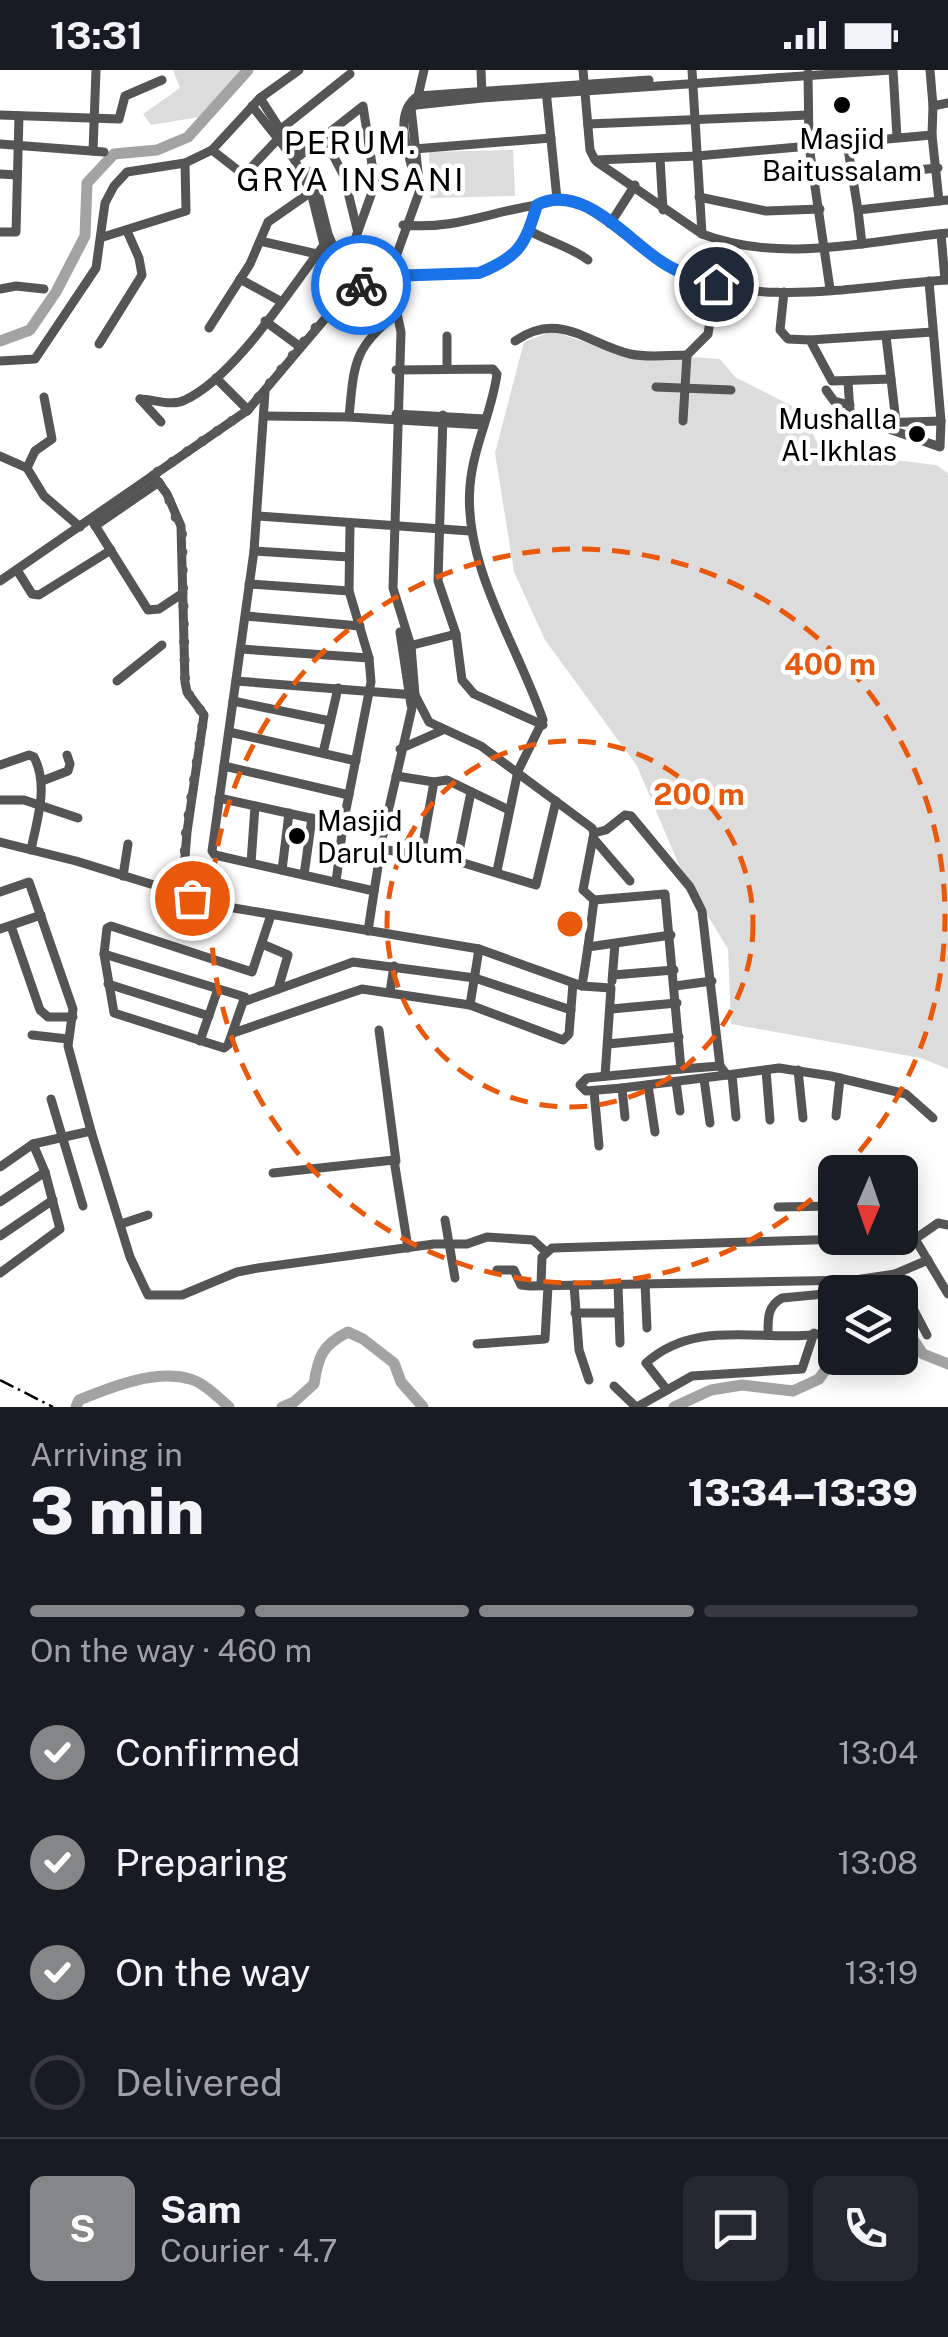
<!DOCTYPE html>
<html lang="en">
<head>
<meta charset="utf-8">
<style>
  body { margin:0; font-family:"Public Sans",sans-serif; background:#242831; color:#f1f3f6; height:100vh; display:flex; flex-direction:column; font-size:38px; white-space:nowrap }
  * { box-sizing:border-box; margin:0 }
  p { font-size:32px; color:#9ea1a6 }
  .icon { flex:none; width:55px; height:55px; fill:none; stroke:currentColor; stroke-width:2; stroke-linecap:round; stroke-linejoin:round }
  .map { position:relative; height:1337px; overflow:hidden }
  .sheet { display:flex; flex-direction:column; background:#171b24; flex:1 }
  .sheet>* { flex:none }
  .needle { width:65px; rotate:182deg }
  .controls { position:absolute; left:818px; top:1085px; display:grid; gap:20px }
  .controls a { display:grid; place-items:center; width:100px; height:100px; border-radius:15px; background:#171b24; box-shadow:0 5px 25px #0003; font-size:50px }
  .pin { position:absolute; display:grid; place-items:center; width:85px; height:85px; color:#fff; margin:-42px; border:5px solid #fff; border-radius:50%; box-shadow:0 2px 10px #0007 }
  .courier { position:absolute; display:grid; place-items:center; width:100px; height:100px; margin:-50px; border:8px solid #1a73e8; border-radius:50%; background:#fff; color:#222; box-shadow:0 2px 12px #0007 }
  .summary em { font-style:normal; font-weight:800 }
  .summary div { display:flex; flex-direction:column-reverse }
  .summary { display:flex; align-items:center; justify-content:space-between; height:170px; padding:0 30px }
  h1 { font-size:65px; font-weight:800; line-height:75px }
  .bar { display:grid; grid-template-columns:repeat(4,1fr); gap:15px 10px; align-content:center; height:120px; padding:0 30px }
  .bar i { height:12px; border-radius:8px; background:#363941 }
  .bar .on { background:#858687 }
  .bar p { grid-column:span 4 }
  .line { display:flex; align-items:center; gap:25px; padding:0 30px; border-top:2px solid #363941 }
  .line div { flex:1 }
  .round { display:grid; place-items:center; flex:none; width:105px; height:105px; border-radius:15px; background:#242831 }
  ol { padding:0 30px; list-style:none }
  li { display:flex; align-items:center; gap:30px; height:110px }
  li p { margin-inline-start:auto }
  li .icon { padding:10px; border-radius:50%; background:#858687; color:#fff; stroke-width:4 }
  li:last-child { color:#9ea1a6 }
  li i { width:55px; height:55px; border:5px solid #363941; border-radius:50% }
  .status { display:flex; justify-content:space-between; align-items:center; height:70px; padding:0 50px; background:#171b24; direction:ltr }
  .status svg { height:28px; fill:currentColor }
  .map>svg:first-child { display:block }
  .green { fill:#dcdcdc }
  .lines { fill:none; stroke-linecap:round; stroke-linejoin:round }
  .river { stroke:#a3a3a3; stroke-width:11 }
  .minor { stroke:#555; stroke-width:9 }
  .rail { stroke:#000; stroke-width:2.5; stroke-dasharray:15 5 2.5 5; stroke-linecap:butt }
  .done { stroke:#595959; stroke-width:10; stroke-dasharray:0 18 }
  .route { stroke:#1a73e8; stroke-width:12 }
  .ring { fill:none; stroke:#e8590c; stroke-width:5; stroke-dasharray:18 12 }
  .poi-dot { fill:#000; stroke:#fff; stroke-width:4 }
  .labels { text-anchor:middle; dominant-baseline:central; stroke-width:9; stroke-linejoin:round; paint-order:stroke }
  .poi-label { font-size:28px; fill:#000; stroke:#fff }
  .quarter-label { font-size:32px; letter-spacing:2.5px; fill:#000; stroke:#fff }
  .centre { fill:#e8590c; stroke:#fff; stroke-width:5 }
  .ring-label { font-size:30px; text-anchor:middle; font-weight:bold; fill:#e8590c; stroke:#fff; stroke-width:9; stroke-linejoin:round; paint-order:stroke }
</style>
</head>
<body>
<div class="status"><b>13:31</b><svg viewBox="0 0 49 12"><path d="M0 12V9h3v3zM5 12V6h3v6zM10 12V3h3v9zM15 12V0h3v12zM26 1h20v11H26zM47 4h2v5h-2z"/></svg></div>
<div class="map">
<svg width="948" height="1337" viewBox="0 0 948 1337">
  <rect width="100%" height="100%" fill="#fff"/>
  <g class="green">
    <polygon points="173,0 251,0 199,47 151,55 143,44 180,18"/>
    <polygon points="513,80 515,126 430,128 429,82"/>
    <polygon points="553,261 613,282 720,289 735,307 802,341 821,381 936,395 948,403 948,999 921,988 731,954 728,879 684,807 637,696 545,570 514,502 495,383 524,272"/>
  </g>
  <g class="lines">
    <g class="river">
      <polyline points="0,271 30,260 56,222 85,166 87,113 114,84 157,80 188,67 248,0"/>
      <polyline points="900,1250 923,1284 948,1294"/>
      <path d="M76 1337 79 1330C111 1317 155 1299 190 1309 204 1313 218 1327 229 1337"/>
      <path d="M282 1337 294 1332 314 1314C318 1287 322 1275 348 1262L363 1269 394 1293 401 1312 423 1337"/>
      <polyline points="674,1337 711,1320 742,1315 793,1321 819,1309 835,1286"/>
    </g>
    <g class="minor">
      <polyline points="481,0 482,25"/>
      <polyline points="583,0 590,80 595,90 697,86 932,65"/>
      <path d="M692 0 702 164C781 194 866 171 948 163"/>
      <polyline points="893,0 897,67"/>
      <polyline points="930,0 933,36"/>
      <polyline points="808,3 809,76 830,219"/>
      <polyline points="546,20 557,129"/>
      <polyline points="418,26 424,0"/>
      <polyline points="260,28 296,84"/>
      <polyline points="0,45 119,49 125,26 162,10"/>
      <polyline points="588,54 808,45"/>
      <polyline points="281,59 350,4"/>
      <polyline points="324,68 344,106 357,159"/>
      <polyline points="847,73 858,140"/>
      <polyline points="0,74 104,82"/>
      <polyline points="414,79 551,68"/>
      <polyline points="212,80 244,105 278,69"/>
      <polyline points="93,81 96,0"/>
      <polyline points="298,87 363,36 375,114 349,186 346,206"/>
      <polyline points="660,88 663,140"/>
      <polyline points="597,92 702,164"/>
      <polyline points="308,101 315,112 328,164 345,204"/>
      <polyline points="0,104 17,105"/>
      <polyline points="854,106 938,98"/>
      <path d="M415 111C410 84 391 44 418 26L649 10"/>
      <polyline points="311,122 324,175 344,223"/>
      <polyline points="699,127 766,141 820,139"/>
      <polyline points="939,131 932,65 933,36 948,33"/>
      <polyline points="610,154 635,115"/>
      <path d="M403 155C454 160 489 142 537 135"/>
      <path d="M530 161C549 172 571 177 588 190"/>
      <polyline points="0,162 16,162 19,46"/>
      <polyline points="941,164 945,210"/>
      <polyline points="103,167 186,141 185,93"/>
      <polyline points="260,171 317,184"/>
      <polyline points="862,174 858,140 948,130"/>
      <polyline points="240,209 280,231"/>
      <polyline points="0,219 16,216 44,219"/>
      <polyline points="784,222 780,260 788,269 810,270 832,311 891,309"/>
      <path d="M397 244C353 277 354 295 349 347L483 355"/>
      <polyline points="265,251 299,276"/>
      <polyline points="209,258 250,194 268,152 311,122 294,89 252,36"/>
      <polyline points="886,266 896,352"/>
      <polyline points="810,270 933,262"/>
      <path d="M515 271C560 240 587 274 630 284 648 288 669 285 687 285"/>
      <polyline points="99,274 142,205 139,188 127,161"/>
      <polyline points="0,291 35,289 96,198 105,133 114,116 127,102 185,93 212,80 260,28 299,0"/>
      <polyline points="447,299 447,266"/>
      <path d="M396 300 493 299 497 304C492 342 473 377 470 416 463 496 518 576 543 650L518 701 497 801"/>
      <polyline points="216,308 248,340"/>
      <polyline points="848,312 850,341 855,347 940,377 941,351 929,211"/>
      <polyline points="656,317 731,320"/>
      <polyline points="826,320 834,331 850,335"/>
      <polyline points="265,322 254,481 212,781 215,785 374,821"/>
      <polyline points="44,327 52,369 35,381 27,398 44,426 80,457"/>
      <path d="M140 329C153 329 172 337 185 330 235 307 290 219 324 175"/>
      <polyline points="140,329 161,352"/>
      <polyline points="396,344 485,349"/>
      <polyline points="443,345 438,511 456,564 462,610 474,624 543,655"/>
      <polyline points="264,346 349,347"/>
      <polyline points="683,351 687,285 708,264 716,214"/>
      <polyline points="875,353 941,351"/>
      <polyline points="0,386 27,398"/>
      <polyline points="153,405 167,424 181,456 185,612 187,622 204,645 187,762 182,824"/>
      <polyline points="258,446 470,461"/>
      <polyline points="91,449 148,540 159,539 183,523"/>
      <polyline points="95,456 159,412"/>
      <polyline points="254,481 349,487"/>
      <polyline points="17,500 32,524 39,525 111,480"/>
      <path d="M0 511 248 340 351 218 389 206 479 203C519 187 525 175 537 135 554 126 568 129 585 137 617 154 641 182 673 199 756 241 860 215 948 210"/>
      <polyline points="249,514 349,521"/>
      <polyline points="246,546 360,556"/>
      <polyline points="400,562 411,635"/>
      <polyline points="405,577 456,564"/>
      <polyline points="241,579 369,588"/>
      <polyline points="117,611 162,575"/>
      <polyline points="236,611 415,625 429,652 481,676 592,758 594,763 583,820 594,830 665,824 681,999 587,1008 580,1015 586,1021 622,1018"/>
      <polyline points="233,631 330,651"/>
      <polyline points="229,662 356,691"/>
      <polyline points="400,679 443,660"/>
      <polyline points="323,683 338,618"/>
      <path d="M0 695 29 685 34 687C49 716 37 749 31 780"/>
      <polyline points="224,696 349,725"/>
      <polyline points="396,706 434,712"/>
      <polyline points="42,711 68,701 70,694 67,685"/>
      <polyline points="219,728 383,764"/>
      <polyline points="0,730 24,730 78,748"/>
      <polyline points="594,763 606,760 625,745 631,746 690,817 702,841 720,996"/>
      <polyline points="593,768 630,811"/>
      <polyline points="0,772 76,791 222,836 479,879 582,916"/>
      <polyline points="381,779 457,791 536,815 556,731"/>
      <polyline points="421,785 434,712 447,710 509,740"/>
      <polyline points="457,791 471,722"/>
      <polyline points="251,793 255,736"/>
      <polyline points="282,800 289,743"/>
      <polyline points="304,805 312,748"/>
      <polyline points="123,806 128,774"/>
      <polyline points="336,812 343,755 371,612 369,588 349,521 350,455"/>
      <polyline points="0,822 29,812 73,939 68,976 91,1061 130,1187 148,1225 182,1225 237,1202 258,1198 434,1174 467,1174 487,1167 533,1170 545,1181"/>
      <polyline points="271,845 252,902 111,856 107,858 104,884 114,943 224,978 228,975 243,932 353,892 475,908 571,940"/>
      <polyline points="11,856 40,940 48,947 73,947"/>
      <polyline points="0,859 41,845"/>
      <polyline points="368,861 383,764 415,625 411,576 393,518 401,262 389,206 420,120 411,38 416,35 482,28 891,0"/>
      <polyline points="262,874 288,885 278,919"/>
      <polyline points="588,877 594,830"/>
      <polyline points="104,884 245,927"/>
      <polyline points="613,905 674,900"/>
      <polyline points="612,911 615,874"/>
      <polyline points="108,914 209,946"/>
      <polyline points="675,916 712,911"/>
      <polyline points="390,922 394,896"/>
      <polyline points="470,935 479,879"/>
      <polyline points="611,939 677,933"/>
      <polyline points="379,960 396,1091"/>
      <polyline points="233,963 362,919 470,935 563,970 569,964 573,913"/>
      <polyline points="32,965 68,969"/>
      <polyline points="200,971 218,919"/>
      <polyline points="608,974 679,967"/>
      <polyline points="681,999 720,996 727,1005 779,998 831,1006 906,1024 933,1048"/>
      <polyline points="766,1000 770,1050"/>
      <polyline points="798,1000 803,1048"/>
      <polyline points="732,1005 736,1047"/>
      <polyline points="605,1006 611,918 582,916 588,877 671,865"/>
      <polyline points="704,1009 710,1053"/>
      <polyline points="676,1012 680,1041"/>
      <polyline points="648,1015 655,1062"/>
      <polyline points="594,1021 599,1076"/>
      <polyline points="51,1029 83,1136"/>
      <polyline points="836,1046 840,1008"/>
      <polyline points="625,1047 622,1018 727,1005"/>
      <polyline points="0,1097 33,1074 91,1061"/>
      <polyline points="273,1103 394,1090 408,1178"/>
      <polyline points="0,1132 45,1102"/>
      <polyline points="778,1137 835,1136"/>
      <polyline points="445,1150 455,1208"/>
      <polyline points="121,1154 148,1145"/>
      <polyline points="0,1166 53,1130"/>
      <polyline points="915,1169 938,1153 948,1155"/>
      <polyline points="497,1200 514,1200 521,1215 530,1216 855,1210 895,1204 928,1190"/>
      <polyline points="0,1203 60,1159 45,1102 33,1074"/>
      <polyline points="895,1204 927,1265"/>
      <polyline points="645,1213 647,1258"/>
      <polyline points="618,1214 620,1273"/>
      <polyline points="541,1215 542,1187 552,1178 877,1168 915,1169 948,1224"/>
      <polyline points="574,1215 579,1280 589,1310"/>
      <polyline points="850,1222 868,1209"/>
      <polyline points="575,1243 619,1243"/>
      <path d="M768 1265C768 1249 767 1236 782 1228L835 1223"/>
      <polyline points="477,1274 545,1269 548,1216"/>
      <polyline points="614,1316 636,1337"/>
      <path d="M667 1320 646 1293C700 1244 771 1277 835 1261"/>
      <polyline points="637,1337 692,1306 802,1299 814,1263"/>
    </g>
    <polyline class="rail" points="0,1310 53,1337"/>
  </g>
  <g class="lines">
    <polyline class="done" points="192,828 182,824 186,762 204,645 187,622 185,612 182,464 167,424 153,405 248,340 344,223 361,215"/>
    <path class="route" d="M361 215 389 206 479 203C519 187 525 175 537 135 581 112 626 168 659 190 676 202 696 209 716 214"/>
  </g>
  <g class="ring">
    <circle cx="570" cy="854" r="183"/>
    <path d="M834 1109A367 367 0 1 1 841 1102"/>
  </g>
  <g class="poi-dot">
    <circle cx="842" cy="35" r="10"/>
    <circle cx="917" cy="364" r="10"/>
    <circle cx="297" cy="766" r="10"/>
  </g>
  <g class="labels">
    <g class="poi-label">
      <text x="842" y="68">Masjid<tspan x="842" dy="32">Baitussalam</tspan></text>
      <text x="897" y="348" text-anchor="end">Mushalla<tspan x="897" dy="32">Al-Ikhlas</tspan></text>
      <text x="317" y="750" text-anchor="start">Masjid<tspan x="317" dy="32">Darul Ulum</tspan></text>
    </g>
    <g class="quarter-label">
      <text x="351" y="72">PERUM.<tspan x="351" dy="37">GRYA INSANI</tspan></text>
    </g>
  </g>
  <circle cx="570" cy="854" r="15" class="centre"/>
  <g class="ring-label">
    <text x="830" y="605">400 m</text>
    <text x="699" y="735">200 m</text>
  </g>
</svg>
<div class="controls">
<a><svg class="needle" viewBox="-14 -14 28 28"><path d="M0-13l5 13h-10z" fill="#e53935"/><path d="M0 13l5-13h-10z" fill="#9ea1a6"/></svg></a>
<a><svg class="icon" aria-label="layers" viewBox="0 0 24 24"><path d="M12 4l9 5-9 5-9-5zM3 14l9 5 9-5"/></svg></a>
</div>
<div class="pin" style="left:192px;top:828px;background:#ea580c"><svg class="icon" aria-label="bag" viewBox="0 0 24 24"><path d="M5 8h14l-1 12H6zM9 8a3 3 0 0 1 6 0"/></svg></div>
<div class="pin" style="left:716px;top:214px;background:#1f2937"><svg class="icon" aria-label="home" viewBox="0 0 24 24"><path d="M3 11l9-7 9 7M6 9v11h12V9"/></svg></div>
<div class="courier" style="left:361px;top:215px"><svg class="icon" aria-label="bike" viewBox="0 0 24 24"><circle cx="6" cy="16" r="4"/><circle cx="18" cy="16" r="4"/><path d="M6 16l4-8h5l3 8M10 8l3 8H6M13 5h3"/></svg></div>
</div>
<section class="sheet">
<div class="summary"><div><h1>3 min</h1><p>Arriving in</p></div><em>13:34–13:39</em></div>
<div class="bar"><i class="on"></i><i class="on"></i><i class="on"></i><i></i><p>On the way · 460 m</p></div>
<ol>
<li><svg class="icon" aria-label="check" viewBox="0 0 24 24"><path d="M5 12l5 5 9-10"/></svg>Confirmed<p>13:04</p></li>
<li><svg class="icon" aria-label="check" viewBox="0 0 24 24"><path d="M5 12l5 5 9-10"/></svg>Preparing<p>13:08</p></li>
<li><svg class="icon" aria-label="check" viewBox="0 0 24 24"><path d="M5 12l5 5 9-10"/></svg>On the way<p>13:19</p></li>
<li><i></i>Delivered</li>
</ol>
<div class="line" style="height:180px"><b class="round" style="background:#858687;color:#fff">S</b><div><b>Sam</b><p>Courier · 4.7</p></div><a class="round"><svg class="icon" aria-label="chat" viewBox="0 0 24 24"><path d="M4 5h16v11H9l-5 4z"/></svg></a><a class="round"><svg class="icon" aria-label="phone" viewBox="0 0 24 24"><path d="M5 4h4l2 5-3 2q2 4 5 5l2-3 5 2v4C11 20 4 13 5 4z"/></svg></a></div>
</section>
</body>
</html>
